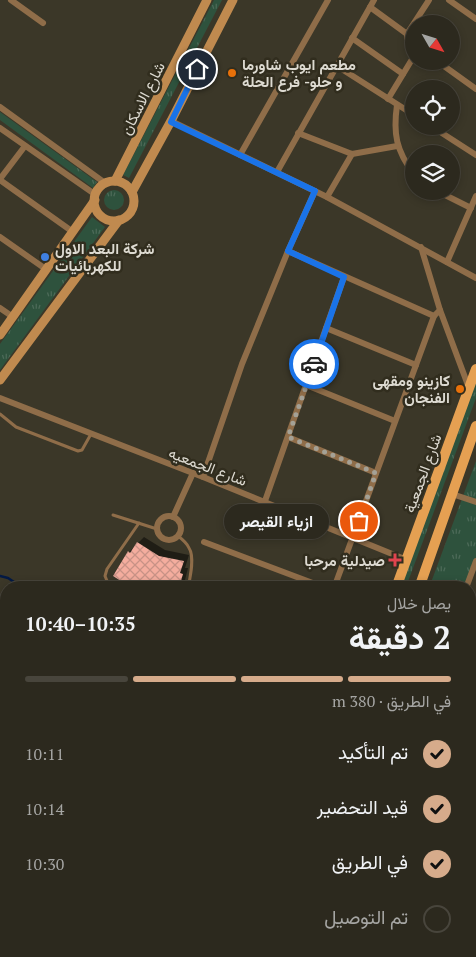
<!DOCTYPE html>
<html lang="ar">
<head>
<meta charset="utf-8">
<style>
  body { margin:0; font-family:"PT Serif",Vazirmatn,serif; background:#343127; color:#f1f3f6; direction:rtl; height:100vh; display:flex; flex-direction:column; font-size:19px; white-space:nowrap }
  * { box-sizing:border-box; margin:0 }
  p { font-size:16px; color:#a6a6a4 }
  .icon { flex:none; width:28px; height:28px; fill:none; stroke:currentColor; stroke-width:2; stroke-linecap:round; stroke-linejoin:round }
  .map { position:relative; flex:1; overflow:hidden; direction:ltr }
  .sheet { position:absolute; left:0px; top:581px; width:476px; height:376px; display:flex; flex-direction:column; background:#2c291e; border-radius:20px 20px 0 0; box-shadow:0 2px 8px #0003,0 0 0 1px #48453c; direction:rtl }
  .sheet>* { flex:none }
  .needle { width:32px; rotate:129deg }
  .buttons { position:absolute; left:405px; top:15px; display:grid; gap:10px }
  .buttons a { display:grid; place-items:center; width:55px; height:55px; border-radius:50%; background:#2c291e; box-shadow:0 2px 8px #0003,0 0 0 1px #48453c; font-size:25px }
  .pin { position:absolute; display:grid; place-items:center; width:42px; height:42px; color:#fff; margin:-21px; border:2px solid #fff; border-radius:50%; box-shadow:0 1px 5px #0007 }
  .courier { position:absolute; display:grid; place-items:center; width:50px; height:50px; margin:-25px; border:4px solid #1a73e8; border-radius:50%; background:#fff; color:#222; box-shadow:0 1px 6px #0007 }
  .bubble { position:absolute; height:35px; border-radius:18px; background:#2c291e; box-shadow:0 2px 8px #0003,0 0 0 1px #48453c; font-size:16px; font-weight:700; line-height:35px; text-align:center; direction:rtl }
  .overview em { font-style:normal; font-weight:700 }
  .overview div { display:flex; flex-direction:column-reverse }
  .overview { display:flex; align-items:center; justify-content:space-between; height:85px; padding:0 25px }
  h1 { font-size:32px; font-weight:700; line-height:38px }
  .bar { display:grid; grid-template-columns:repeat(4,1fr); gap:8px 5px; align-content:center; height:60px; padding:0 25px }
  .bar i { height:6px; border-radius:4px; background:#48453c }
  .bar .active { background:#d6ab8b }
  .bar p { grid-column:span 4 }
  ol { padding:0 25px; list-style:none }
  li { display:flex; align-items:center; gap:15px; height:55px }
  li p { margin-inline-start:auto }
  li .icon { padding:5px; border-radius:50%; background:#d6ab8b; color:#111; stroke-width:4 }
  li:last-child { color:#a6a6a4 }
  li i { width:28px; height:28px; border:2px solid #48453c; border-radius:50% }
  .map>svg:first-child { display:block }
  .park { fill:url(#park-tufts) }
  .shadow { fill:#0007 }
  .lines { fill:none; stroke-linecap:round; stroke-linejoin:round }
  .stream { stroke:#031944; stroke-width:2.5 }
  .building { fill:url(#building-cross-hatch) }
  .lane { stroke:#8f6d49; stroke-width:3 }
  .street { stroke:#8f6d49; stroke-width:6 }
  .secondary { stroke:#c08a4f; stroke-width:9 }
  .primary { stroke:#e5a052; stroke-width:10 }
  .done { stroke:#a4a196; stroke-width:5; stroke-dasharray:0 9 }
  .route { stroke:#1a73e8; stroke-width:6 }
  .food-dot { fill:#e8710a; stroke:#312d1e; stroke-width:2 }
  .shop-dot { fill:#3f7fe0; stroke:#312d1e; stroke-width:2 }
  .health-dot { fill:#e0444e; stroke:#312d1e; stroke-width:2 }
  .labels { text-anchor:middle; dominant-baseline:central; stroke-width:5; stroke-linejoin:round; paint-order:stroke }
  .poi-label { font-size:15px; font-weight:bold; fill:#dddad1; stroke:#312d1e; text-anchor:start }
  .street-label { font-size:15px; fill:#dddad1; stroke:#312d1e }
</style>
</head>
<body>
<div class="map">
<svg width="476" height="957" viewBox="0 0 476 957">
  <defs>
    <pattern id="park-tufts" width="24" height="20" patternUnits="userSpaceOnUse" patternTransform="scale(1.25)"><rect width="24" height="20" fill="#2e523d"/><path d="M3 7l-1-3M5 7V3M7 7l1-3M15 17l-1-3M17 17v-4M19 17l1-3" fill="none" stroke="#4c6a58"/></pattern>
    <pattern id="building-cross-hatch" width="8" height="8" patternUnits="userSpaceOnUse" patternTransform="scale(1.25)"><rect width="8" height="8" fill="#f4ad9e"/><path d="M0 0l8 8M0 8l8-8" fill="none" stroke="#c89286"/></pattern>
  </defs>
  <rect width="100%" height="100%" fill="#3b3728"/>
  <g class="park">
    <polygon points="214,0 222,0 129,178 123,175"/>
    <polygon points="0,112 97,182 93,188 0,120"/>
    <circle cx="114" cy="200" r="10"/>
    <polygon points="92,217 105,227 0,370 0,344"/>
    <polygon points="476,381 476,398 406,587 399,588"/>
    <polygon points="476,461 476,566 468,587 429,588"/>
  </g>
  <polygon class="shadow" points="144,537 165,550 189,555 185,568 188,568 183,588 134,588 114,575 129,552"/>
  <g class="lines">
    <g class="stream">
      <polyline points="0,576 8,578 23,588"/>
      <polyline points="470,937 476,939"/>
    </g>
  </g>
  <polygon class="building" points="137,542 159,556 184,561 180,573 183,574 179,588 132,588 113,576 128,551 130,553"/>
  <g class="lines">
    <g class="lane">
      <polyline points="0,414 16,427 78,451 82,450 91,434"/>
      <polyline points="113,515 157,529"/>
      <path d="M178 536C182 539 187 543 189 548 195 557 190 578 188 588"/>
      <polyline points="110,588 105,576 107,569 139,523"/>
      <polyline points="0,661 5,650"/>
      <polyline points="0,683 6,685"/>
    </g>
    <g class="street">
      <polyline points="11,0 43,23"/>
      <polyline points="449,0 476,19"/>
      <polyline points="370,7 407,34"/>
      <polyline points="352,38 403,74"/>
      <polyline points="414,45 407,38 407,34 429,0"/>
      <polyline points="437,61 476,89"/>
      <polyline points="337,66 414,115"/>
      <polyline points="388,99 414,56"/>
      <path d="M397 105C393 133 396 151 414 174"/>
      <polyline points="0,107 105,183"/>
      <polyline points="171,121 327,197 476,278"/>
      <polyline points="431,126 476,155"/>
      <polyline points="0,128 96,195"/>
      <polyline points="298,133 352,154 397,146"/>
      <polyline points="240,155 328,0"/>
      <polyline points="277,172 374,0"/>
      <polyline points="0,179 25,146"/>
      <polyline points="0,180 73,232"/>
      <polyline points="437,191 471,208"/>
      <polyline points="327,197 352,154"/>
      <polyline points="0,237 47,270"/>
      <polyline points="421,247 440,310 469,388"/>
      <polyline points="288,251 434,316"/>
      <polyline points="447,262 476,196"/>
      <polyline points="0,308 13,317"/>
      <polyline points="326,328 416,365"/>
      <polyline points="306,385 395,421"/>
      <polyline points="0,398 203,477 407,560"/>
      <polyline points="288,437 376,473"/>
      <polyline points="203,477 242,364 288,251 315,191"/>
      <polyline points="452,494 476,502"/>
      <polyline points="265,501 344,277"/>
      <circle cx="169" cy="528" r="12"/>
      <polyline points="173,517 193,473"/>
      <polyline points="204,542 326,588"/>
      <polyline points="334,588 434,316 440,310"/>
      <polyline points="466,588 476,561"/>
      <polyline points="0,831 6,817"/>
      <polyline points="0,882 6,879"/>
      <polyline points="470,916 476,918"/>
      <polyline points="470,949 476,951"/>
      <polyline points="110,951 118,957"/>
      <polyline points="267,951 286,957"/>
      <polyline points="171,957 173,951"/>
      <polyline points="347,957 349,951"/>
    </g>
    <g class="secondary">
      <polyline points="115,181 207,0"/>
      <circle cx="114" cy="201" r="20"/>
      <polyline points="132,192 171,121 233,0"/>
      <polyline points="0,335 95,200"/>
      <polyline points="0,380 119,220"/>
      <polyline points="470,817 476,798"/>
      <polyline points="470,869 476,870"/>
      <polyline points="426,957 428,951"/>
    </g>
    <g class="primary">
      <polyline points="396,588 476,369"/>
      <polyline points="419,588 476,426"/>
      <polyline points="241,957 244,951"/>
      <polyline points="264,957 266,951"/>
    </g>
  </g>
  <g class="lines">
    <polyline class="done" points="314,364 288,437 376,473 359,521"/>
    <polyline class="route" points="197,69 171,122 315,191 288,251 344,277 314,364"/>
  </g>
  <g class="food-dot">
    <circle cx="232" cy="73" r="5"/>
    <circle cx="460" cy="389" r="5"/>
  </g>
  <circle class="shop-dot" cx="45" cy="257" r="5"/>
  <path class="health-dot" d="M392.5 552.5h5v5h5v5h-5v5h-5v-5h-5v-5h5z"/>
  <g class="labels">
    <g class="poi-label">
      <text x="242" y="64">مطعم ايوب شاورما<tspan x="242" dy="17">و حلو- فرع الحلة</tspan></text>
      <text x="55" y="248">شركة البعد الاول<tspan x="55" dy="17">للكهربائيات</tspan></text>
      <text x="450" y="380" text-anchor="end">كازينو ومقهى<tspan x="450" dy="17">الفنجان</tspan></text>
      <text x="385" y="560" text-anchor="end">صيدلية مرحبا</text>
    </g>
    <g class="street-label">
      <text transform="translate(142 98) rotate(-63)">شارع الاسكان</text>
      <text transform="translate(208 466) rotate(21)">شارع الجمعيه</text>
      <text transform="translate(422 473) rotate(-70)">شارع الجمعية</text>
    </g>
  </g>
</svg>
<div class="buttons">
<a><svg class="needle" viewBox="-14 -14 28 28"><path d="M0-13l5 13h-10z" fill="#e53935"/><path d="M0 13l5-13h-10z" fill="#a6a6a4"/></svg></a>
<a><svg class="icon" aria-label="locate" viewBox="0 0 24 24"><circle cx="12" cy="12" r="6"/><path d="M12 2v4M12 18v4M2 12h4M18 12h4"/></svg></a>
<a><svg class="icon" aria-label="layers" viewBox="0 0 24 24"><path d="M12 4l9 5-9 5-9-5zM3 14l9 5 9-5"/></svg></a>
</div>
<div class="pin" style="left:359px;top:521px;background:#ea580c"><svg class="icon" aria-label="bag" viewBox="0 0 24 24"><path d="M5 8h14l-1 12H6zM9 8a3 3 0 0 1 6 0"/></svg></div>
<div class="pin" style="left:197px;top:69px;background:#1f2937"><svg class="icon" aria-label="home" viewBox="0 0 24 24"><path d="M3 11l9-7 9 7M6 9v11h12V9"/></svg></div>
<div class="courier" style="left:314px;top:364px"><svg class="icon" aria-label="car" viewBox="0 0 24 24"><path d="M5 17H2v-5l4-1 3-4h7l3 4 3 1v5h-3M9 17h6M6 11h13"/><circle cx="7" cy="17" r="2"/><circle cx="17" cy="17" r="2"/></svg></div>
<div class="bubble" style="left:224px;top:504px;width:105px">ازياء القيصر</div>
<section class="sheet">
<div class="overview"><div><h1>2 دقيقة</h1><p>يصل خلال</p></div><em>10:35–10:40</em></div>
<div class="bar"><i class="active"></i><i class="active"></i><i class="active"></i><i></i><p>في الطريق · 380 m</p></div>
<ol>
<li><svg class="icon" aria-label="check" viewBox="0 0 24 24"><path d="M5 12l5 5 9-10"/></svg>تم التأكيد<p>10:11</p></li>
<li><svg class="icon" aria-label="check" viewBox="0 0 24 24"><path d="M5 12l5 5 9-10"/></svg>قيد التحضير<p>10:14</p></li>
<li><svg class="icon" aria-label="check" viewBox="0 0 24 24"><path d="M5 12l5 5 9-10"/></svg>في الطريق<p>10:30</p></li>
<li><i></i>تم التوصيل</li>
</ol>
</section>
</div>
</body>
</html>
